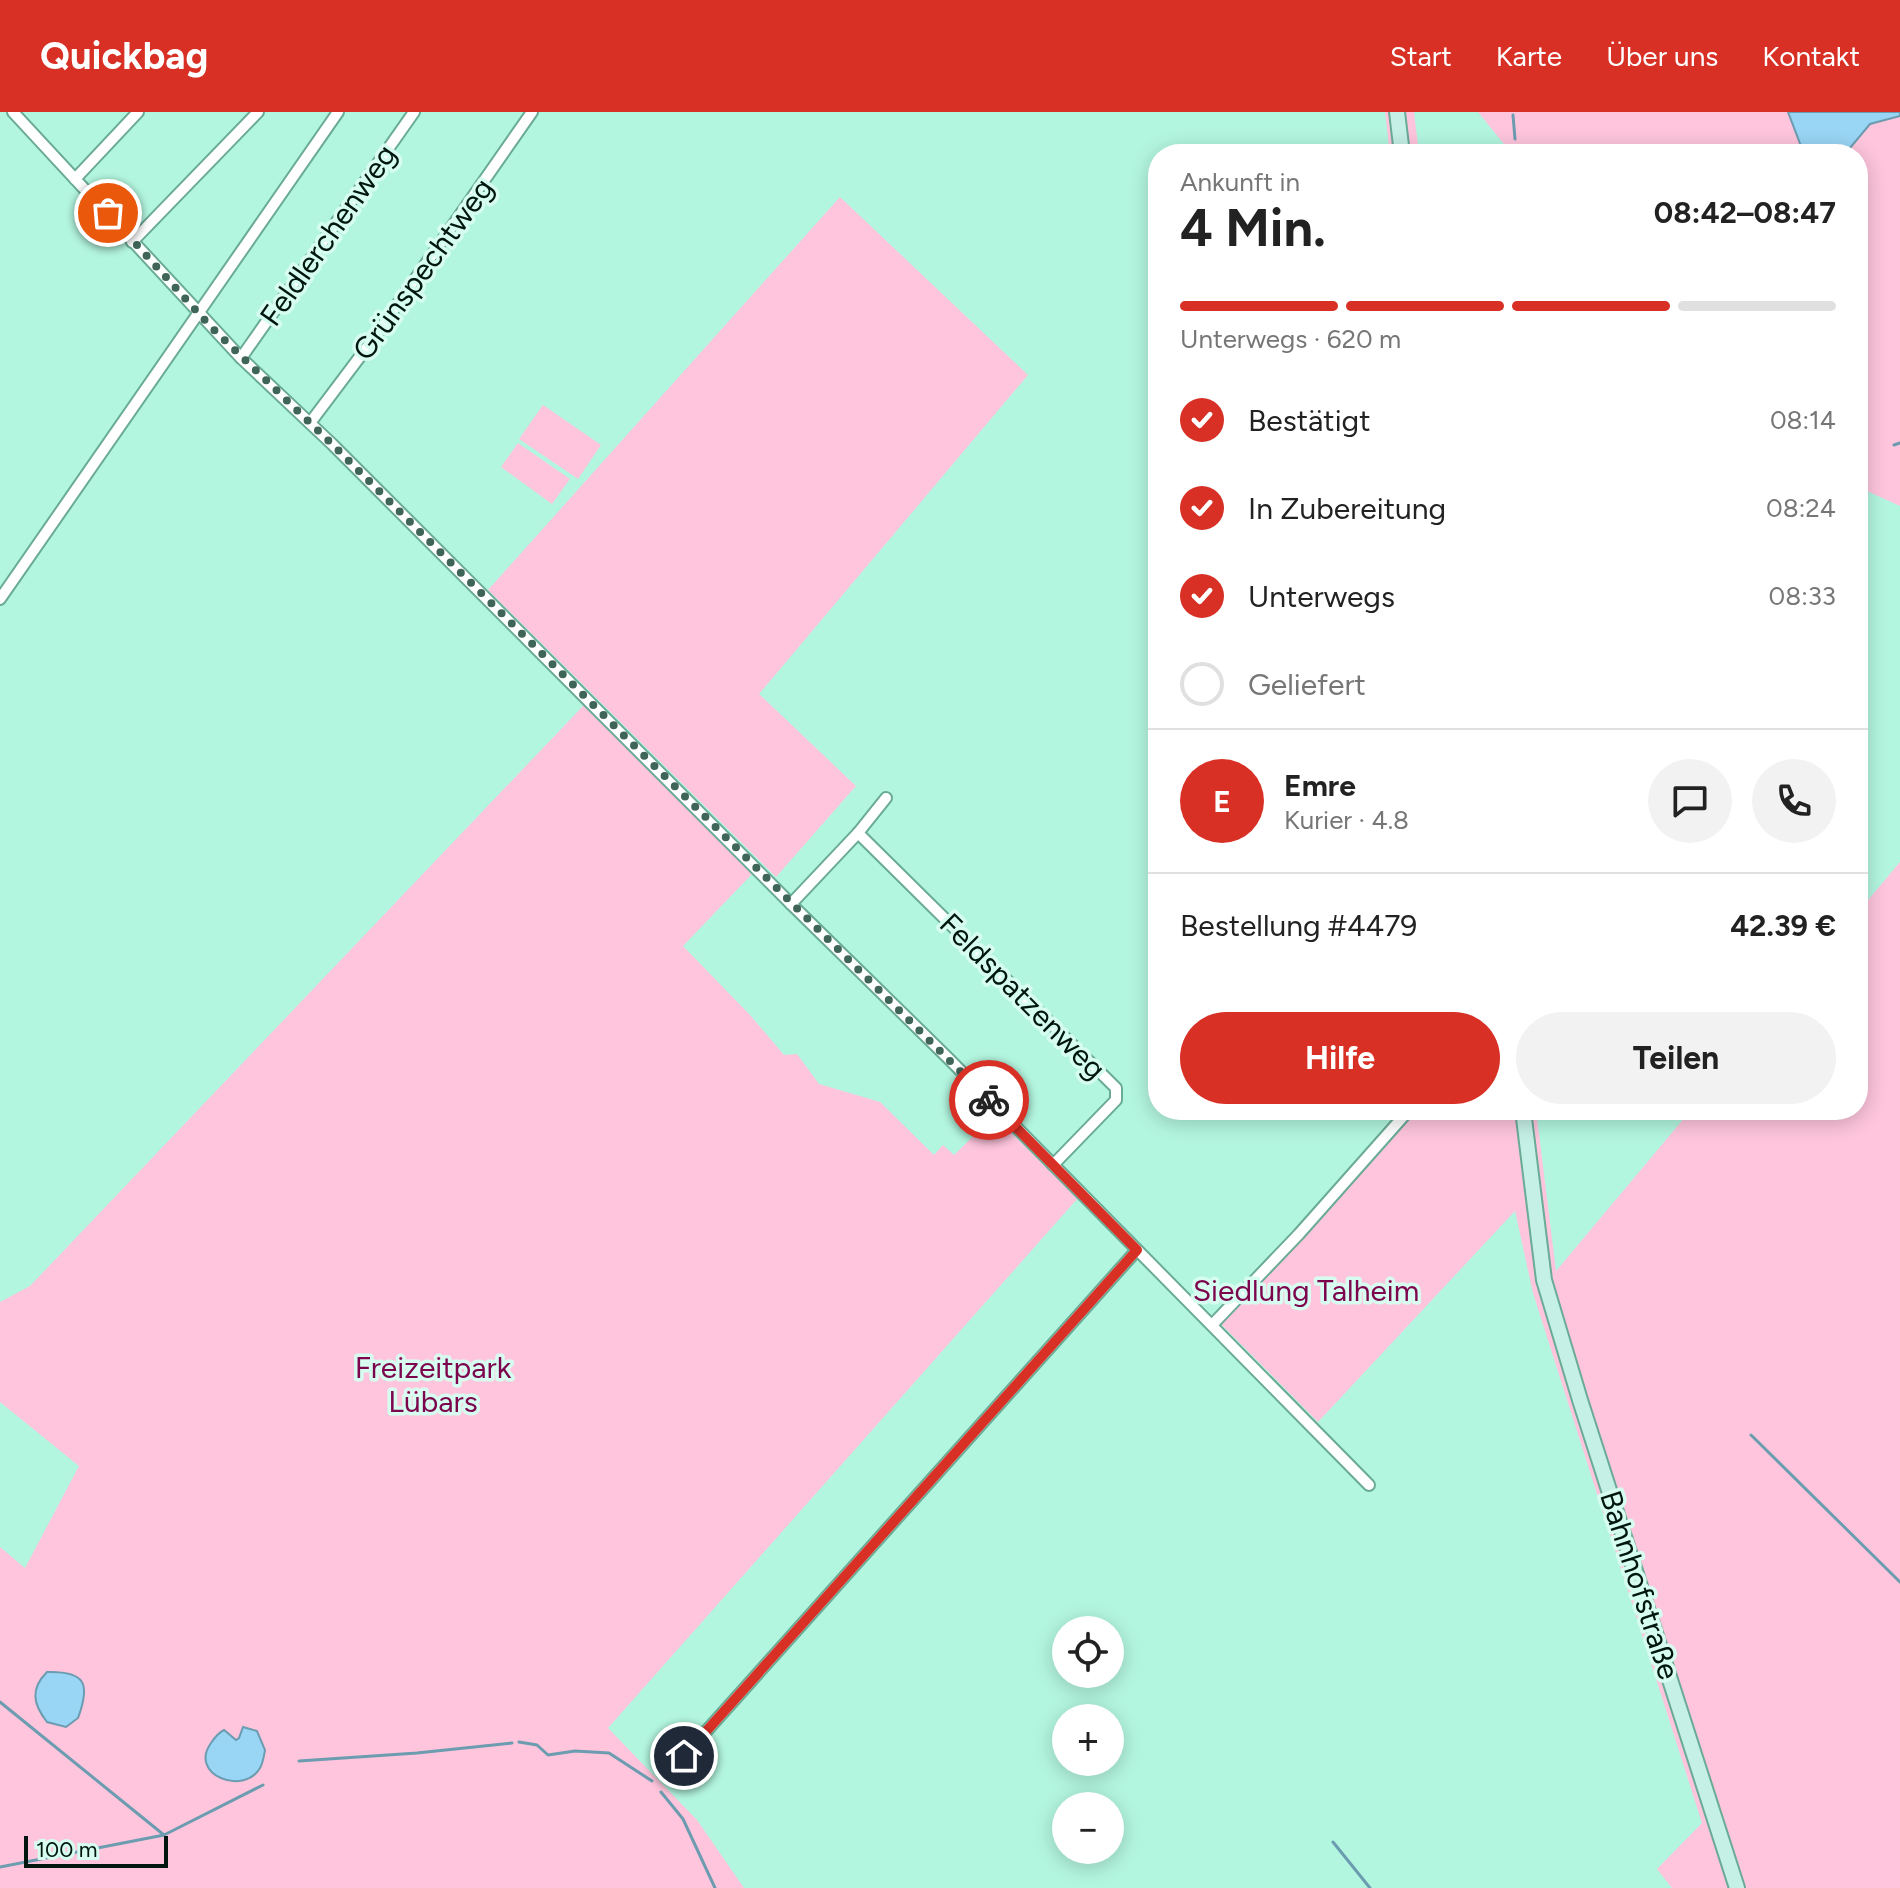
<!DOCTYPE html>
<html lang="de">
<head>
<meta charset="utf-8">
<style>
  body { margin:0; font-family:Figtree,sans-serif; background:#f2f2f2; color:#222; height:100vh; display:flex; flex-direction:column; font-size:30px; white-space:nowrap }
  * { box-sizing:border-box; margin:0 }
  p { font-size:26px; color:#767676 }
  .icon { flex:none; width:44px; height:44px; fill:none; stroke:currentColor; stroke-width:2; stroke-linecap:round; stroke-linejoin:round }
  .map { position:relative; flex:1; overflow:hidden }
  .panel { position:absolute; left:1148px; top:32px; width:720px; height:976px; display:flex; flex-direction:column; background:#fff; border-radius:32px; box-shadow:0 4px 20px #0003 }
  .panel>* { flex:none }
  .fabs { position:absolute; left:1052px; top:1504px; display:grid; gap:16px }
  .fabs a { display:grid; place-items:center; width:72px; height:72px; border-radius:50%; background:#fff; box-shadow:0 4px 20px #0003; font-size:40px }
  .scale { position:absolute; left:24px; bottom:20px; width:144px; box-sizing:border-box; padding-left:8px; border:4px solid #00160f; border-top:0; font-size:22px; line-height:28px; white-space:nowrap; color:#00160f; -webkit-text-stroke:6px #d6fdef; paint-order:stroke }
  .pin { position:absolute; display:grid; place-items:center; width:68px; height:68px; color:#fff; margin:-34px; border:4px solid #fff; border-radius:50%; box-shadow:0 2px 8px #0007 }
  .courier { position:absolute; display:grid; place-items:center; width:80px; height:80px; margin:-40px; border:6px solid #d93025; border-radius:50%; background:#fff; color:#222; box-shadow:0 2px 10px #0007 }
  .head em { font-style:normal; font-weight:700 }
  .head div { display:flex; flex-direction:column-reverse }
  .head { display:flex; align-items:center; justify-content:space-between; height:136px; padding:0 32px }
  h1 { font-size:52px; font-weight:700; line-height:60px }
  .bar { display:grid; grid-template-columns:repeat(4,1fr); gap:12px 8px; align-content:center; height:96px; padding:0 32px }
  .bar i { height:10px; border-radius:6px; background:#e0e0e0 }
  .bar .active { background:#d93025 }
  .bar p { grid-column:span 4 }
  .line { display:flex; align-items:center; gap:20px; padding:0 32px; border-top:2px solid #e0e0e0 }
  .line div { flex:1 }
  .round { display:grid; place-items:center; flex:none; width:84px; height:84px; border-radius:42px; background:#f2f2f2 }
  ol { padding:0 32px; list-style:none }
  li { display:flex; align-items:center; gap:24px; height:88px }
  li p { margin-inline-start:auto }
  li .icon { padding:8px; border-radius:50%; background:#d93025; color:#fff; stroke-width:4 }
  li:last-child { color:#767676 }
  li i { width:44px; height:44px; border:4px solid #e0e0e0; border-radius:50% }
  .cta { display:flex; gap:16px; margin-top:auto; padding:16px 32px }
  .cta a { flex:1; height:92px; border-radius:48px; background:#d93025; color:#fff; font-size:32px; font-weight:700; line-height:92px; text-align:center }
  .cta a+a { background:#f2f2f2; color:#222 }
  header { display:flex; align-items:center; gap:48px; box-sizing:border-box; height:112px; padding:0 40px; background:#d93025; color:#fff }
  header strong { font-size:38px }
  nav { display:flex; gap:44px; margin-inline-start:auto; font-size:28px }
  .map>svg:first-child { display:block }
  .green { fill:#fec5dc }
  .water { fill:#99d5f5; stroke:#6b9cb0; stroke-width:2 }
  .lines { fill:none; stroke-linecap:round; stroke-linejoin:round }
  .stream { stroke:#6b9cb0; stroke-width:3 }
  .street-casing { stroke:#6aab96; stroke-width:14 }
  .secondary-casing { stroke:#6aab96; stroke-width:18 }
  .street { stroke:#fff; stroke-width:10 }
  .secondary { stroke:#c5f0e5; stroke-width:14 }
  .done { stroke:#3f6458; stroke-width:8; stroke-dasharray:0 14.4 }
  .route { stroke:#d93025; stroke-width:10 }
  .labels { text-anchor:middle; dominant-baseline:central; stroke-width:7; stroke-linejoin:round; paint-order:stroke }
  .street-label { font-size:30px; fill:#00160f; stroke:#d6fdef }
  .park-label { font-size:30px; fill:#7c054d; stroke:#d6fdef }
</style>
</head>
<body>
<header>
<strong>Quickbag</strong>
<nav><a>Start</a><a>Karte</a><a>Über uns</a><a>Kontakt</a></nav>
</header>
<div class="map">
<svg width="1900" height="1776" viewBox="0 0 1900 1776">
  <rect width="100%" height="100%" fill="#b3f6e0"/>
  <g class="green">
    <polygon points="1385,0 1414,0 1419,42 1390,42"/>
    <polygon points="1478,0 1788,0 1804,42 1512,42"/>
    <polygon points="1900,4 1900,394 1858,375 1858,42 1845,42 1870,12"/>
    <polygon points="840,85 1028,263 759,582 856,674 776,765 488,478"/>
    <polygon points="543,293 601,333 578,367 519,327"/>
    <polygon points="518,331 570,367 552,392 501,355"/>
    <polygon points="584,593 752,762 683,834 750,903 784,943 797,942 819,972 880,990 934,1043 943,1033 954,1043 994,1004 1078,1086 608,1616 697,1708 744,1776 0,1776 0,1435 25,1456 79,1354 0,1290 0,1190 30,1174"/>
    <polygon points="1900,750 1900,1776 1672,1776 1657,1757 1702,1711 1533,1181 1515,1099 1318,1310 1217,1208 1408,998 1536,998 1556,1159 1691,998 1858,998 1858,800"/>
  </g>
  <g class="water">
    <polygon points="1788,0 1900,0 1900,4 1870,12 1845,42 1804,42"/>
    <path d="M47 1560C85 1559 91 1571 78 1606L66 1615 47 1610C33 1592 30 1577 47 1560Z"/>
    <path d="M243 1615 257 1619 265 1638C264 1644 263 1651 260 1656 244 1684 188 1663 211 1631 215 1625 218 1621 224 1618L236 1628 239 1626Z"/>
  </g>
  <g class="lines">
    <g class="stream">
      <polyline points="1513,3 1515,27"/>
      <polyline points="1894,333 1900,331"/>
      <polyline points="1751,1323 1900,1470"/>
      <polyline points="0,1590 164,1723"/>
      <polyline points="519,1630 537,1633 548,1643 575,1639 609,1641 652,1669"/>
      <polyline points="299,1649 417,1641 512,1631"/>
      <polyline points="661,1680 683,1707 715,1776"/>
      <polyline points="1333,1730 1370,1776"/>
      <polyline points="0,1755 164,1723 263,1673"/>
    </g>
    <defs>
      <g id="street">
        <polyline points="13,0 241,246 332,332 791,792 950,948 1369,1373"/>
        <polyline points="75,67 138,0"/>
        <polyline points="132,130 258,0"/>
        <polyline points="241,246 414,0"/>
        <polyline points="310,311 374,226 532,0"/>
        <polyline points="0,487 338,0"/>
        <polyline points="858,721 1116,976 1116,988 1053,1053"/>
        <polyline points="791,792 858,721 886,686"/>
        <polyline points="1212,1213 1299,1122 1409,998"/>
        <polyline points="684,1644 1137,1138"/>
      </g>
      <g id="secondary">
        <polyline points="1397,0 1402,42"/>
        <polyline points="1523,998 1544,1168 1580,1288 1737,1776"/>
      </g>
    </defs>
    <use href="#street" class="street-casing"/>
    <use href="#secondary" class="secondary-casing"/>
    <use href="#street" class="street"/>
    <use href="#secondary" class="secondary"/>
  </g>
  <g class="lines">
    <polyline class="done" points="108,101 211,215 332,332 989,988"/>
    <polyline class="route" points="684,1644 1137,1138 989,988"/>
  </g>
  <g class="labels">
    <g class="street-label">
      <text transform="translate(328 123) rotate(-55)">Feldlerchenweg</text>
      <text transform="translate(423 157) rotate(-54)">Grünspechtweg</text>
      <text transform="translate(1023 884) rotate(45)">Feldspatzenweg</text>
      <text transform="translate(1640 1473) rotate(72)">Bahnhofstraße</text>
    </g>
    <g class="park-label">
      <text x="1306" y="1178">Siedlung Talheim</text>
      <text x="433" y="1255">Freizeitpark<tspan x="433" dy="34">Lübars</tspan></text>
    </g>
  </g>
</svg>
<div class="fabs">
<a><svg class="icon" aria-label="locate" viewBox="0 0 24 24"><circle cx="12" cy="12" r="6"/><path d="M12 2v4M12 18v4M2 12h4M18 12h4"/></svg></a>
<a>+</a>
<a>−</a>
</div>
<div class="scale">100 m</div>
<div class="pin" style="left:108px;top:101px;background:#ea580c"><svg class="icon" aria-label="bag" viewBox="0 0 24 24"><path d="M5 8h14l-1 12H6zM9 8a3 3 0 0 1 6 0"/></svg></div>
<div class="pin" style="left:684px;top:1644px;background:#1f2937"><svg class="icon" aria-label="home" viewBox="0 0 24 24"><path d="M3 11l9-7 9 7M6 9v11h12V9"/></svg></div>
<div class="courier" style="left:989px;top:988px"><svg class="icon" aria-label="bike" viewBox="0 0 24 24"><circle cx="6" cy="16" r="4"/><circle cx="18" cy="16" r="4"/><path d="M6 16l4-8h5l3 8M10 8l3 8H6M13 5h3"/></svg></div>
<section class="panel">
<div class="head"><div><h1>4 Min.</h1><p>Ankunft in</p></div><em>08:42–08:47</em></div>
<div class="bar"><i class="active"></i><i class="active"></i><i class="active"></i><i></i><p>Unterwegs · 620 m</p></div>
<ol>
<li><svg class="icon" aria-label="check" viewBox="0 0 24 24"><path d="M5 12l5 5 9-10"/></svg>Bestätigt<p>08:14</p></li>
<li><svg class="icon" aria-label="check" viewBox="0 0 24 24"><path d="M5 12l5 5 9-10"/></svg>In Zubereitung<p>08:24</p></li>
<li><svg class="icon" aria-label="check" viewBox="0 0 24 24"><path d="M5 12l5 5 9-10"/></svg>Unterwegs<p>08:33</p></li>
<li><i></i>Geliefert</li>
</ol>
<div class="line" style="height:144px"><b class="round" style="background:#d93025;color:#fff">E</b><div><b>Emre</b><p>Kurier · 4.8</p></div><a class="round"><svg class="icon" aria-label="chat" viewBox="0 0 24 24"><path d="M4 5h16v11H9l-5 4z"/></svg></a><a class="round"><svg class="icon" aria-label="phone" viewBox="0 0 24 24"><path d="M5 4h4l2 5-3 2q2 4 5 5l2-3 5 2v4C11 20 4 13 5 4z"/></svg></a></div>
<div class="line" style="height:104px"><div>Bestellung #4479</div><b>42.39 €</b></div>
<div class="cta"><a>Hilfe</a><a>Teilen</a></div>
</section>
</div>
</body>
</html>
